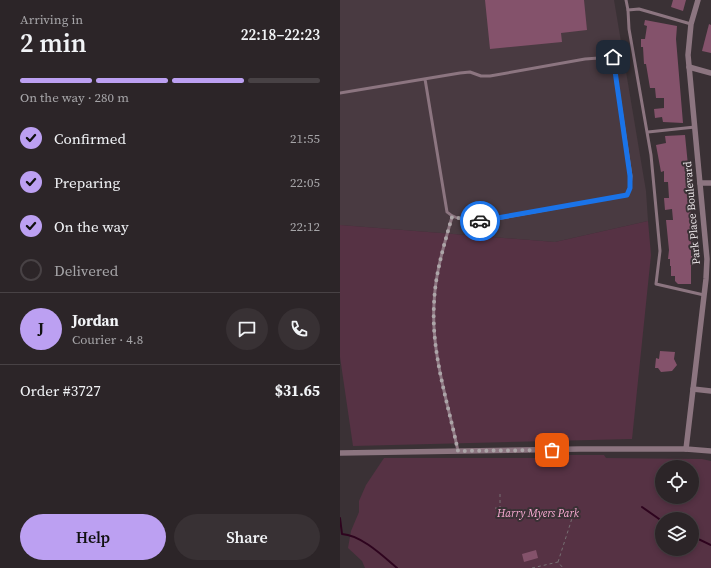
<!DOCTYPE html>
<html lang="en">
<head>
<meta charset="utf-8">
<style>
  body { margin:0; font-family:"Source Serif 4",serif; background:#383134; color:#f1f3f6; height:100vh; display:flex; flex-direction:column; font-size:15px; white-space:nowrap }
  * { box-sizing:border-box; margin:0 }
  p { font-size:13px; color:#a6a5a8 }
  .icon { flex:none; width:22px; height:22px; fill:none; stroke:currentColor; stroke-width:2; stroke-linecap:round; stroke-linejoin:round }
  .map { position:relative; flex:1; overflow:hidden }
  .details { display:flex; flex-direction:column; background:#2c2528; width:340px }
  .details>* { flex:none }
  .tools { position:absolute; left:315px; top:460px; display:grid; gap:8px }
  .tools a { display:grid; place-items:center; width:44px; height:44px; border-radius:50%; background:#2c2528; box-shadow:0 2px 6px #0003,0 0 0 1px #484245; font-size:20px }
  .pin { position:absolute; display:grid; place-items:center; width:34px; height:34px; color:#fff; margin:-17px; border-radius:8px; box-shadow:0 2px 6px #0006 }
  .courier { position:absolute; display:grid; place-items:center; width:40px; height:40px; margin:-20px; border:3px solid #1a73e8; border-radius:50%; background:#fff; color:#222; box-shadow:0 1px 5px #0007 }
  .head em { font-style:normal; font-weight:600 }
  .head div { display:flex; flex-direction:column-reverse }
  .head { display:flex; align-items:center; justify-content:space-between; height:68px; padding:0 20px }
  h1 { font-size:26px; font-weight:600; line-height:30px }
  .bar { display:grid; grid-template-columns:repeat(4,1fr); gap:6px 4px; align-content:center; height:48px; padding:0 20px }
  .bar i { height:5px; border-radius:3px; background:#484245 }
  .bar .selected { background:#bca0f2 }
  .bar p { grid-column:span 4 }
  .line { display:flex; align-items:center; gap:10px; padding:0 20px; border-top:1px solid #484245 }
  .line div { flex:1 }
  .round { display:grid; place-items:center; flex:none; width:42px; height:42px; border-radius:21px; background:#383134 }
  ol { padding:0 20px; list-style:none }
  li { display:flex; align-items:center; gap:12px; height:44px }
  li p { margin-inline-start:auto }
  li .icon { padding:4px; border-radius:50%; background:#bca0f2; color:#111; stroke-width:4 }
  li:last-child { color:#a6a5a8 }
  li i { width:22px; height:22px; border:2px solid #484245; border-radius:50% }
  .primary-button { display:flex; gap:8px; margin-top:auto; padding:8px 20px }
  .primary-button a { flex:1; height:46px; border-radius:24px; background:#bca0f2; color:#111; font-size:16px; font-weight:600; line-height:46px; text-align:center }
  .primary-button a+a { background:#383134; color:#f1f3f6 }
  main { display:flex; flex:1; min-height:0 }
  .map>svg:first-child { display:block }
  .built { fill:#493a41 }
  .green { fill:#563244; fill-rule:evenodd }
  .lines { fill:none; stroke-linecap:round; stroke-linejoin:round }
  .stream { stroke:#2e041e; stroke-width:2 }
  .building { fill:#84526b }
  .path { stroke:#766f72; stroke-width:1; stroke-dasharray:3 3; stroke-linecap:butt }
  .service { stroke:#8c7580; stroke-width:3 }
  .minor { stroke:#8c7580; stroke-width:5.5 }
  .done { stroke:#aca5a8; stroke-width:4; stroke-dasharray:0 7.2 }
  .route { stroke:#1a73e8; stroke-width:5 }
  .labels { text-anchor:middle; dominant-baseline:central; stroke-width:4; stroke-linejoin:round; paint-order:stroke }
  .street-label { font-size:11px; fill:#e9e4e6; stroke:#3a3135 }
  .park-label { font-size:11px; font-style:italic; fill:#faabd3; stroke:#3a3135 }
</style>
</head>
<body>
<main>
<section class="details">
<div class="head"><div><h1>2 min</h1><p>Arriving in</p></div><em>22:18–22:23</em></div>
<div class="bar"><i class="selected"></i><i class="selected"></i><i class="selected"></i><i></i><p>On the way · 280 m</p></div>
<ol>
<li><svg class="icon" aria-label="check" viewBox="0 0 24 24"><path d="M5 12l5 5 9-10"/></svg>Confirmed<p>21:55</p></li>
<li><svg class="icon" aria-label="check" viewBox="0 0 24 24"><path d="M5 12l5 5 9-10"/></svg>Preparing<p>22:05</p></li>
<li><svg class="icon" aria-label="check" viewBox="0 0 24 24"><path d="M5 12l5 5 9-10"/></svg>On the way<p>22:12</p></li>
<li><i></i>Delivered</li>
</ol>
<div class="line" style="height:72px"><b class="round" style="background:#bca0f2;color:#111">J</b><div><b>Jordan</b><p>Courier · 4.8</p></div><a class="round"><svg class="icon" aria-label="chat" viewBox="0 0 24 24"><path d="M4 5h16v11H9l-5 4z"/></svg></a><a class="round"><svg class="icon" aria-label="phone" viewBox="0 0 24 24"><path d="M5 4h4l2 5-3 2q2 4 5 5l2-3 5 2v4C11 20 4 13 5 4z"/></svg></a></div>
<div class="line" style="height:52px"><div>Order #3727</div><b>$31.65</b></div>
<div class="primary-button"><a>Help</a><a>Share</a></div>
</section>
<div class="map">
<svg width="371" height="568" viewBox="0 0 371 568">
  <rect width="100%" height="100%" fill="#3a3135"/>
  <polygon class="built" points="0,0 274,0 306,191 308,221 215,242 0,225"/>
  <g class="green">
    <polygon points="308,221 311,255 292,439 13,446 0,357 0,225 215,242"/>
    <path d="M206 455H264L266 458 362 459 371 461V568H25L22 561 8 548 11 531 19 512V501L26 485 44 458H207ZM322 467H352V497H322ZM322 519H352V549H322Z"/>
  </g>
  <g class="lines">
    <g class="stream">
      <polyline points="302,507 322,521"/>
      <path d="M0 518 2 534C21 535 43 556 57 568"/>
      <polyline points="352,536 371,545"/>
    </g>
  </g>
  <g class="building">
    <polygon points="145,0 244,0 247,30 221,33 222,42 150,49"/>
    <polygon points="333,0 346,0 343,11 331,7"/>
    <polygon points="305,20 337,26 336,39 343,123 323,122 322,117 315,118 314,109 324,108 324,98 316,98 315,88 310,88 306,64 304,64 303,47 301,47 301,39 305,39 307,26 304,25"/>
    <polygon points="369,24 371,25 371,53 362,51"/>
    <polygon points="345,135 352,206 350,207 353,242 351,243 351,256 354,256 354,266 351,266 351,284 338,284 335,281 335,276 331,276 331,266 330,266 330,259 328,259 329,250 326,220 333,220 332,209 325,210 324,198 329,198 328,182 324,182 324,171 321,172 316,145 326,143 325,136"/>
    <polygon points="320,351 335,352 334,359 337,365 332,371 321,372 318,368 315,368 316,358 319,359"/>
    <polygon points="196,550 198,558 184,562 182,554"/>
  </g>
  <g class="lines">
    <g class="path">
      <polyline points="155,508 165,509"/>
      <polyline points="160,515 160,491"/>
      <polyline points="218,562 235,509"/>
      <polyline points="192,568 218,562 223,568"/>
    </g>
    <g class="service">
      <polyline points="286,0 288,10"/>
      <polyline points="351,24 299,9 288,10 289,29 311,155 320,251 316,284 364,295"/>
      <path d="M0 93 120 73 130 72 141 76H150L245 59 273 57 291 176 290 187 287 195 145 221C132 221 117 221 107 212L85 79"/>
      <polyline points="308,132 355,127"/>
      <path d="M112 217C104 245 95 274 94 304 91 353 108 403 118 451"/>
    </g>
    <g class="minor">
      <polyline points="349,67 371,73"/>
      <polyline points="360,183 371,183"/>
      <polyline points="353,389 371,391"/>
      <polyline points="346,449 366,279 367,259 348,55 351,24 358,0"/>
      <polyline points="0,453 240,449 346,449 371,451"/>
    </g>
  </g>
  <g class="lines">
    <path class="done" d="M140 221 112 217C104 245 95 274 94 304 91 353 108 403 118 451L212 450"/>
    <polyline class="route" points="140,221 287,195 290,188 290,176 273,57"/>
  </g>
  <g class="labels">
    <g class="street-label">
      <text transform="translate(352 213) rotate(-95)">Park Place Boulevard</text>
    </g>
    <g class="park-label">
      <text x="198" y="513">Harry Myers Park</text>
    </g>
  </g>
</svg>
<div class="tools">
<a><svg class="icon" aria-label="locate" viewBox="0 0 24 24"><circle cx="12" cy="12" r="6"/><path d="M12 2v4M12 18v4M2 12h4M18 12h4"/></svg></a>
<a><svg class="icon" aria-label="layers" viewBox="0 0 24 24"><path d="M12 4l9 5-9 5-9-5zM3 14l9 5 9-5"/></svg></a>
</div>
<div class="pin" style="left:212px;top:450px;background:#ea580c"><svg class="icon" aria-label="bag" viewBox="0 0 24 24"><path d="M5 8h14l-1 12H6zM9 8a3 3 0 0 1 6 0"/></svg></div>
<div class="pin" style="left:273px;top:57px;background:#1f2937"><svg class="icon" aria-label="home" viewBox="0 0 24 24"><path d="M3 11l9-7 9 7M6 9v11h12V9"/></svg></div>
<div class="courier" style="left:140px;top:221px"><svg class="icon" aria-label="car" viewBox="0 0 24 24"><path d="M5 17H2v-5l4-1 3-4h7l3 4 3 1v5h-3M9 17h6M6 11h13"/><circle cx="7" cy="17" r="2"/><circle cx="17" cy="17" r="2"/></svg></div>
</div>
</main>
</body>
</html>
